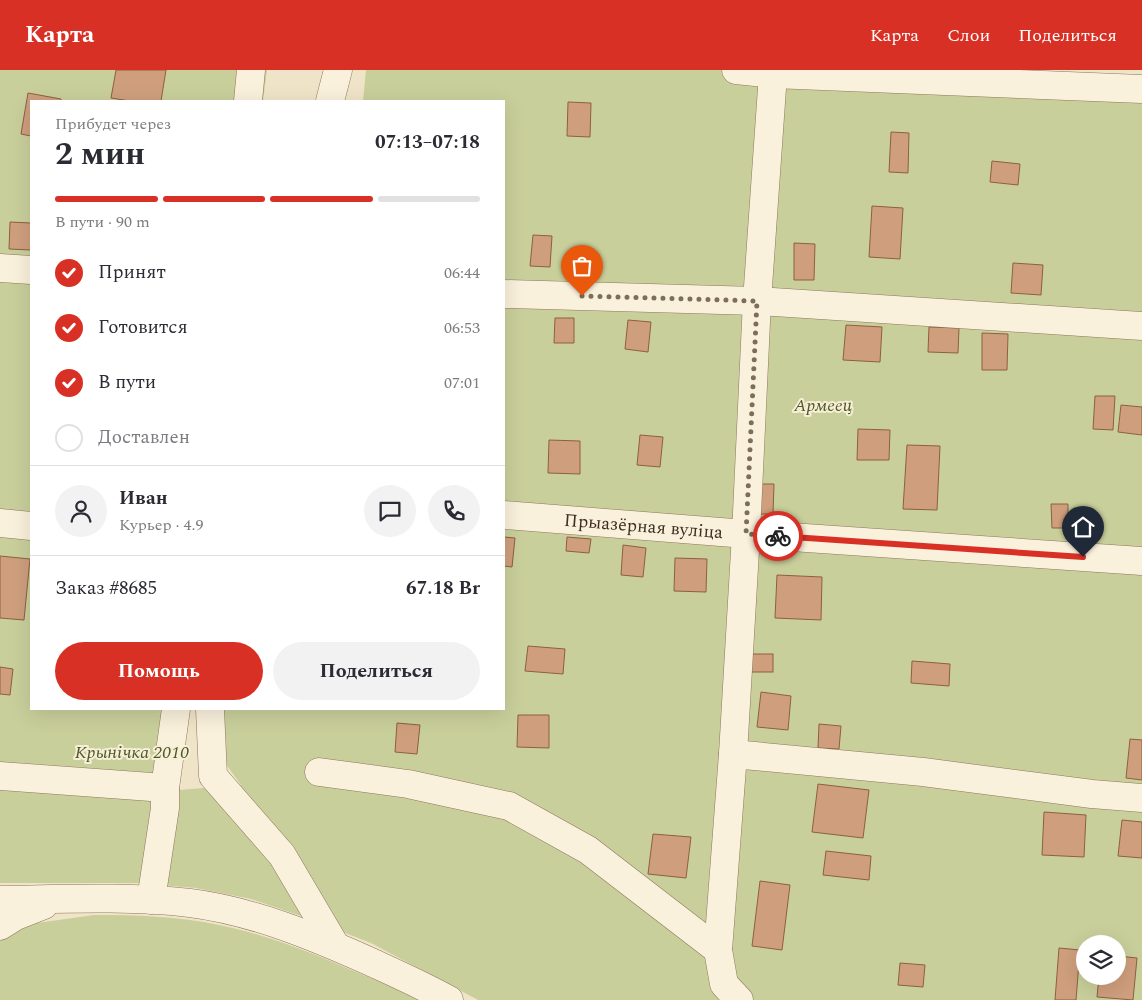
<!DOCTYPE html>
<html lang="ru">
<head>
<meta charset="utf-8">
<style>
  body { margin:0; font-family:Spectral,serif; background:#f2f2f3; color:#2b2b33; height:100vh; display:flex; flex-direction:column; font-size:19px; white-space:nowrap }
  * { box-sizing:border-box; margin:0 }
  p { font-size:16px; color:#7c7c81 }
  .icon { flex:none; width:28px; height:28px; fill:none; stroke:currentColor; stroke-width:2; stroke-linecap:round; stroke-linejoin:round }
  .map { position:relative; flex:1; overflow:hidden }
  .drawer { position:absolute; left:30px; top:30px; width:475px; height:610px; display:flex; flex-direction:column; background:#fff; border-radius:0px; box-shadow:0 5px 20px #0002 }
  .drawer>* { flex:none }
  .fabs { position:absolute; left:1076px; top:865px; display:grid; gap:10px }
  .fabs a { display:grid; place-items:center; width:50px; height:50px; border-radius:50%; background:#fff; box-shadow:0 5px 20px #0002; font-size:25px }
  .pin { position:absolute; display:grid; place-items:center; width:42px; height:42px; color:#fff; margin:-51px -21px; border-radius:50% 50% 50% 0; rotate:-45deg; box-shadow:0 0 5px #0007 }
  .pin .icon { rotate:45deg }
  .courier { position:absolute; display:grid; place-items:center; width:50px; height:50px; margin:-25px; border:4px solid #d93025; border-radius:50%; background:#fff; color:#222; box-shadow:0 1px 6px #0007 }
  .headline em { font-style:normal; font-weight:700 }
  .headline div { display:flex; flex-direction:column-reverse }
  .headline { display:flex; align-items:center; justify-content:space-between; height:85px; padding:0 25px }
  h1 { font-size:32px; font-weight:700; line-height:38px }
  .bar { display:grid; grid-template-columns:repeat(4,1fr); gap:8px 5px; align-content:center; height:60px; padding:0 25px }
  .bar i { height:6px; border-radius:4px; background:#e1e1e2 }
  .bar .selected { background:#d93025 }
  .bar p { grid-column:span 4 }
  .line { display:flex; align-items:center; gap:12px; padding:0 25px; border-top:1px solid #e1e1e2 }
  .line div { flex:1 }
  .round { display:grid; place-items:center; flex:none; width:52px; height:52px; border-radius:26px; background:#f2f2f3 }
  ol { padding:0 25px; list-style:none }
  li { display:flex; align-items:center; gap:15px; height:55px }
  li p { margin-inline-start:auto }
  li .icon { padding:5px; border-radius:50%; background:#d93025; color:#fff; stroke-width:4 }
  li:last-child { color:#7c7c81 }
  li i { width:28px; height:28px; border:2px solid #e1e1e2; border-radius:50% }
  .button { display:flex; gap:10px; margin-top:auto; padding:10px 25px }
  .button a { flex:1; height:58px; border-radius:30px; background:#d93025; color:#fff; font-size:20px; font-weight:700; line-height:58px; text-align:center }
  .button a+a { background:#f2f2f3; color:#2b2b33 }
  header { display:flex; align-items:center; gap:30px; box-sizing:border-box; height:70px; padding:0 25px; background:#d93025; color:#fff }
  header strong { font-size:24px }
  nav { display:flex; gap:28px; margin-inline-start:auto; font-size:18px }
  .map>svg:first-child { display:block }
  .green { fill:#c9cf9b; fill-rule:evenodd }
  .building { fill:#cf9f7d; stroke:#8d5f41 }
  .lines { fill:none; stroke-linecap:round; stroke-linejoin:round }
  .minor-casing { stroke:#8d765c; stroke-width:29 }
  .minor { stroke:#faf1dc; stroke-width:28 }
  .done { stroke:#7c6e5b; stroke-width:5; stroke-dasharray:0 9 }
  .route { stroke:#d93025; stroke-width:6 }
  .labels { text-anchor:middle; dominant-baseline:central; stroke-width:4; stroke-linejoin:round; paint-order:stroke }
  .park-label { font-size:18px; font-style:italic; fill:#4d5a26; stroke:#f7eed8 }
  .street-label { font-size:18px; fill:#3d2e20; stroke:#f7eed8 }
</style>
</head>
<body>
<header>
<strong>Карта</strong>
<nav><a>Карта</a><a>Слои</a><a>Поделиться</a></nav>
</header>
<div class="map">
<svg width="1142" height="930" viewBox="0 0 1142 930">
  <rect width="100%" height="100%" fill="#f0e4c8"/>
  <g class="green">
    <path d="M0 0H267L263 31H31V639H189L179 720 241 715 217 682 219 639H504V31H363L366 0H994L1142 10V930H478L371 873 304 847 251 829 196 818 136 813H0ZM1085 874H1118V906H1085Z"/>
    <path d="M94 845C136 845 178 846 219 855 264 864 307 881 349 899 373 909 396 918 418 930H0V866L30 854Z"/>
  </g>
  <g class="building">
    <polygon points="116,0 166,0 161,31 130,31 111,28"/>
    <polygon points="28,23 61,29 61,31 31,31 31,66 21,64"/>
    <polygon points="568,32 591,33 590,67 567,66"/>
    <polygon points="891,62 909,63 908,103 889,102"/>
    <polygon points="992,91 1020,94 1018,115 990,112"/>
    <polygon points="872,136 903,138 900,189 869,187"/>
    <polygon points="10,152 31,153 31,180 9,179"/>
    <polygon points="533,165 552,166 550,197 530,196"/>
    <polygon points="794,173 815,174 814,210 794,210"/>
    <polygon points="1013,193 1043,195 1041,225 1011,223"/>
    <polygon points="555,248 574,248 574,273 554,273"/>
    <polygon points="628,250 651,252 648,282 625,279"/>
    <polygon points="846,255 882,257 880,292 843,290"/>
    <polygon points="929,257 959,258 958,283 928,282"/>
    <polygon points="982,263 1008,264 1007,300 982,300"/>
    <polygon points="1095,326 1115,326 1113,360 1093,359"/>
    <polygon points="1121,335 1142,337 1142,365 1118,362"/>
    <polygon points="858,359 890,360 889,390 857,390"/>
    <polygon points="640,365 663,367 660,397 637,395"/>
    <polygon points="549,370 580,371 580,404 548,403"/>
    <polygon points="907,375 940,376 937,440 903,439"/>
    <polygon points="756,414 774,414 773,444 755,444"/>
    <polygon points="1051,434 1068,434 1068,458 1052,458"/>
    <polygon points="504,467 515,468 512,497 504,496"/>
    <polygon points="567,467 591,469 589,483 566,481"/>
    <polygon points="623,475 646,478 643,507 621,505"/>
    <polygon points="0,486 30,489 24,550 0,548"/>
    <polygon points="675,488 707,489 706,522 674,521"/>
    <polygon points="777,505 822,507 821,550 775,548"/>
    <polygon points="528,576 565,579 563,604 525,601"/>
    <rect x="748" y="584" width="25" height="18"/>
    <polygon points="912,591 950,594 949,616 911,613"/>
    <polygon points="0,597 13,599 10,625 0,624"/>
    <polygon points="761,622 791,626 788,660 757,657"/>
    <polygon points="518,645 549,645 549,678 517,677"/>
    <polygon points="397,653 420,655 417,684 395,682"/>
    <polygon points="819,654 841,656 839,679 818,678"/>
    <polygon points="1130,669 1142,670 1142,710 1126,708"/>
    <polygon points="818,714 869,720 863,768 812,762"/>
    <polygon points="1044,742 1086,745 1084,787 1042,785"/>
    <polygon points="1122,750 1142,752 1142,788 1118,786"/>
    <polygon points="653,764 691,767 686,808 648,804"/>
    <polygon points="826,781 871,786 869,810 823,805"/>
    <polygon points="760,811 790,815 782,880 752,876"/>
    <polygon points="1059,878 1080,880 1076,930 1055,930"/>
    <polygon points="1118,886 1137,888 1133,930 1097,927 1099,906 1118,906"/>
    <polygon points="900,893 925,895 923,917 898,915"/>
  </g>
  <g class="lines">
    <defs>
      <g id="minor">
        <polyline points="736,0 773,4 1142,19"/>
        <polyline points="248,31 251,0"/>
        <polyline points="330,31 338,0"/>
        <polyline points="0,198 31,200"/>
        <polyline points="504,224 757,231 1142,256"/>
        <path id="s1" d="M504 445 746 464 1142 491"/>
        <polyline points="0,453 31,456"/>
        <polyline points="210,639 213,706 282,785 335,875"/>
        <polyline points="733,684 923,702 1092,724 1142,728"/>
        <polyline points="319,702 408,714 509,736 588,780 718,880"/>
        <polyline points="0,706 165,718 176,639"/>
        <path d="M0 830C63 829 128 826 190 833 253 841 313 866 371 892 397 904 424 916 449 930"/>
        <polyline points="151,830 165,738 165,718"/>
        <polyline points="0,856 16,846 44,835"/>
        <polyline points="739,930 724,914 718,880 733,684 746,464 757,231 773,4"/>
      </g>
    </defs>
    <use href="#minor" class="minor-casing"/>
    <use href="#minor" class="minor"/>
  </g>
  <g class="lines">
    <polyline class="done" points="582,226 757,231 746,464 778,466"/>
    <polyline class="route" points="778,466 1083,487"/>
  </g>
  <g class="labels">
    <g class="park-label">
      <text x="823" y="335">Армеец</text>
      <text x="132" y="682">Крынічка 2010</text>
    </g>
    <g class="street-label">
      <text stroke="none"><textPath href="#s1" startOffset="140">Прыазёрная вуліца</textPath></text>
    </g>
  </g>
</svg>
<div class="fabs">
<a><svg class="icon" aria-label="layers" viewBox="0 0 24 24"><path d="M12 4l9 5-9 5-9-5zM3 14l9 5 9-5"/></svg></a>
</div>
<div class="pin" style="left:582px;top:226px;background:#ea580c"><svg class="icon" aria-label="bag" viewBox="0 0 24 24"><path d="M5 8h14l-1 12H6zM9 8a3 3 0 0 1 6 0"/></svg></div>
<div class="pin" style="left:1083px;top:487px;background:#1f2937"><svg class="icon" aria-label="home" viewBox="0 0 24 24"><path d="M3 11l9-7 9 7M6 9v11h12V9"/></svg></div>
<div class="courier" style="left:778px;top:466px"><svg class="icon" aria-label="bike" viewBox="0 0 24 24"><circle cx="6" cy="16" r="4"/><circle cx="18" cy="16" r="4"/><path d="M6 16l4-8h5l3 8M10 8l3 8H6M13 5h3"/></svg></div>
<section class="drawer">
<div class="headline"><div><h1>2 мин</h1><p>Прибудет через</p></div><em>07:13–07:18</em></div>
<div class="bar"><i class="selected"></i><i class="selected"></i><i class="selected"></i><i></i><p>В пути · 90 m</p></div>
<ol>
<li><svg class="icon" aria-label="check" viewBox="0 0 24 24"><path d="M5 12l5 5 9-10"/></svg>Принят<p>06:44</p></li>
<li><svg class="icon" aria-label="check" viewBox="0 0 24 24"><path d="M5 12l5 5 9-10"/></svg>Готовится<p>06:53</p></li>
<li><svg class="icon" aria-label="check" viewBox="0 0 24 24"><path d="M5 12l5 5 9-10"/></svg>В пути<p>07:01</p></li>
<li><i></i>Доставлен</li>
</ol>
<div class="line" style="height:90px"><a class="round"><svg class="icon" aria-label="person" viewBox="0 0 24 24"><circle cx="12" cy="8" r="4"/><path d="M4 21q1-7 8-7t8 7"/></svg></a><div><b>Иван</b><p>Курьер · 4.9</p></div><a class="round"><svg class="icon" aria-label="chat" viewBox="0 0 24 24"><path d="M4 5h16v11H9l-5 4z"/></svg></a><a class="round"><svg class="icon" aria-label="phone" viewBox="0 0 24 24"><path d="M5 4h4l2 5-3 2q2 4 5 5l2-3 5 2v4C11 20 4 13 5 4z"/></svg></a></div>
<div class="line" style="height:65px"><div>Заказ #8685</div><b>67.18 Br</b></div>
<div class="button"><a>Помощь</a><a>Поделиться</a></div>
</section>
</div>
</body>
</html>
